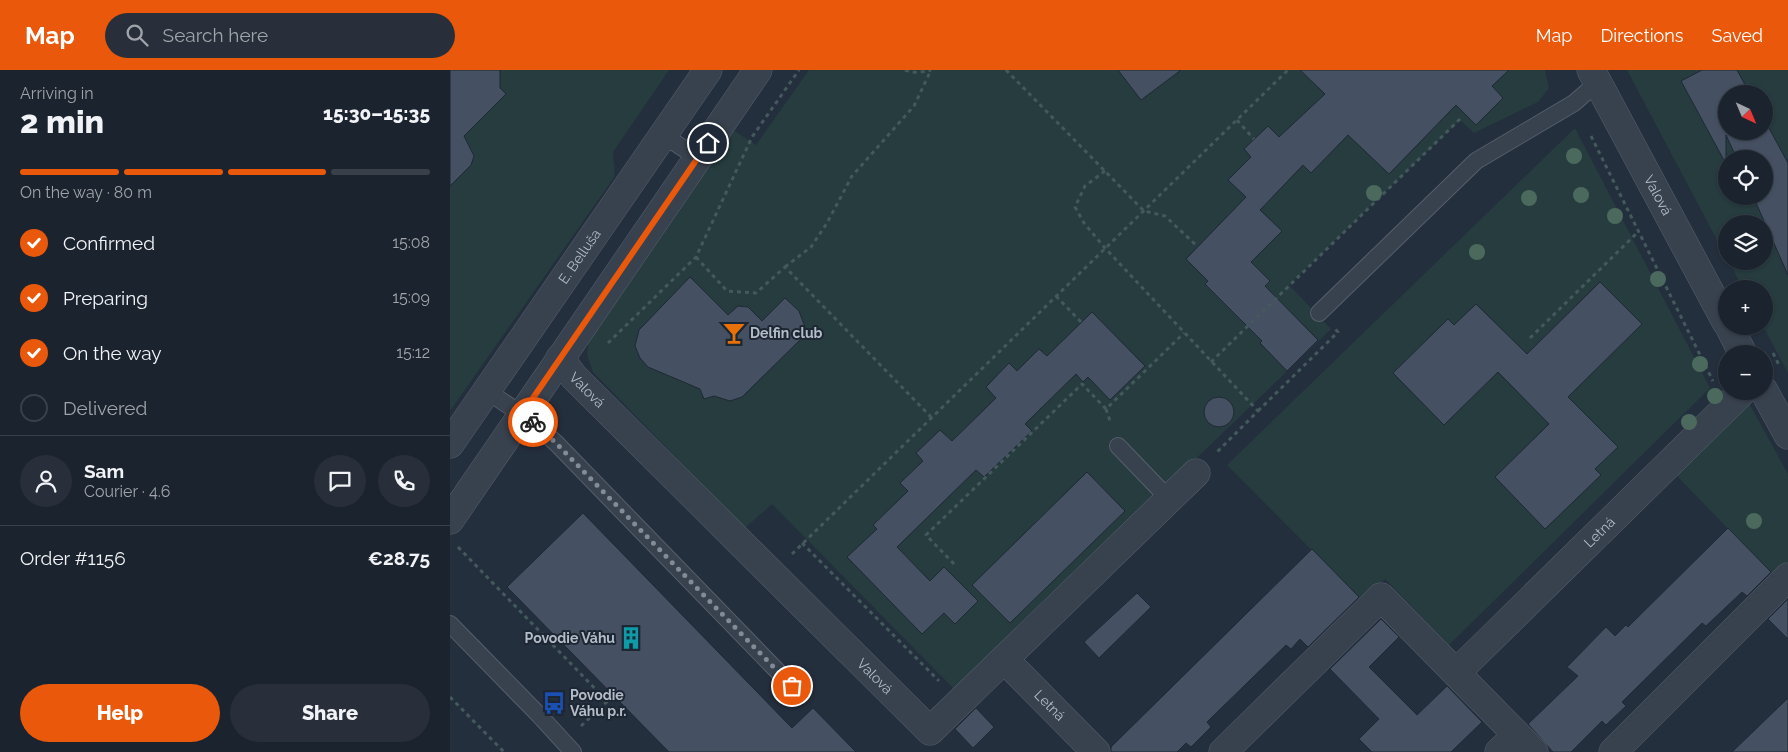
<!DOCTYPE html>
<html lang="en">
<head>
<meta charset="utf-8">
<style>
  body { margin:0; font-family:Raleway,sans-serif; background:#282f3a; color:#f1f3f6; height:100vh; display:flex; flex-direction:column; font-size:19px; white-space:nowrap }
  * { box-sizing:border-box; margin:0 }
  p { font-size:16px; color:#a0a4aa }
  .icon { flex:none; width:28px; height:28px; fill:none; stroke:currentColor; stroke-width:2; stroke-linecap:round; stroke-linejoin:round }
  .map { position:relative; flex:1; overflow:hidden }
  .panel { display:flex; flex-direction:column; background:#1b232e; width:450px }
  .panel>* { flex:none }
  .needle { width:32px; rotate:136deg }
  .buttons { position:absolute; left:1268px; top:15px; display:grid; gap:10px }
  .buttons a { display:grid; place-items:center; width:55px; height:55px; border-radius:50%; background:#1b232e; box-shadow:0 1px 4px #0004,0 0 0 1px #39404a; font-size:25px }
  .pin { position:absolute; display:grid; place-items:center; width:42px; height:42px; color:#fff; margin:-21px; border:2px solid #fff; border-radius:50%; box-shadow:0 1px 5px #0007 }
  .courier { position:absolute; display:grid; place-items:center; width:50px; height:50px; margin:-25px; border:4px solid #ea580c; border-radius:50%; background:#fff; color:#222; box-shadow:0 1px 6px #0007 }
  .overview em { font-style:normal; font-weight:800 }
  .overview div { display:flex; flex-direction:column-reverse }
  .overview { display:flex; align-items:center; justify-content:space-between; height:85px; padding:0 20px }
  h1 { font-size:32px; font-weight:800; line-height:38px }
  .bar { display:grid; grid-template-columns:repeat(4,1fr); gap:8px 5px; align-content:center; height:60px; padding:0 20px }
  .bar i { height:6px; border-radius:4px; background:#39404a }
  .bar .selected { background:#ea580c }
  .bar p { grid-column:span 4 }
  .line { display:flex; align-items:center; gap:12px; padding:0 20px; border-top:1px solid #39404a }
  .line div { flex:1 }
  .round { display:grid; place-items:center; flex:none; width:52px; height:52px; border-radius:26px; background:#282f3a }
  ol { padding:0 20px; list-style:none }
  li { display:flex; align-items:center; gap:15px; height:55px }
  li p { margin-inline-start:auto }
  li .icon { padding:5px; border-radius:50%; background:#ea580c; color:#fff; stroke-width:4 }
  li:last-child { color:#a0a4aa }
  li i { width:28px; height:28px; border:2px solid #39404a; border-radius:50% }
  .action { display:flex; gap:10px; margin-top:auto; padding:10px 20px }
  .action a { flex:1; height:58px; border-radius:30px; background:#ea580c; color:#fff; font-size:20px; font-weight:800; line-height:58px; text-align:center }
  .action a+a { background:#282f3a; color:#f1f3f6 }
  header { display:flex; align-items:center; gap:30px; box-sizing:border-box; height:70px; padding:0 25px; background:#ea580c; color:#fff }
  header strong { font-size:24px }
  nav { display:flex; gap:28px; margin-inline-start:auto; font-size:18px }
  .search { width:350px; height:45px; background:#282f3a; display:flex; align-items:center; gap:12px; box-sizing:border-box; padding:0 18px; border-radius:28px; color:#a0a4aa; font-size:19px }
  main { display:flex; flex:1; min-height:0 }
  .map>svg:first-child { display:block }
  .green { fill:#263c3f; fill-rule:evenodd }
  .building { fill:#455162; stroke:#1f2835 }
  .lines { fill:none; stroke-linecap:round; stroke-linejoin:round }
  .lane-casing { stroke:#565f6c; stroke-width:18 }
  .street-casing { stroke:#565f6c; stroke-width:29 }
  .path { stroke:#44595c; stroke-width:3; stroke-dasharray:4 4; stroke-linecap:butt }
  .lane { stroke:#38414e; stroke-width:16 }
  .street { stroke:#38414e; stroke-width:28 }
  .tree { fill:#4b6a5d }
  .done { stroke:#828b98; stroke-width:5; stroke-dasharray:0 9 }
  .route { stroke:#ea580c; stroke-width:6 }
  .labels { text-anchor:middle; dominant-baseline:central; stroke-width:4; stroke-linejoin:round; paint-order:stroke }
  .street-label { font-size:14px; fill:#b4bcc9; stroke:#1d2633 }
  .poi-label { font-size:14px; font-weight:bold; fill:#b4bcc9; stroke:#1d2633; text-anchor:start }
</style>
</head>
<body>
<header>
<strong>Map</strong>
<div class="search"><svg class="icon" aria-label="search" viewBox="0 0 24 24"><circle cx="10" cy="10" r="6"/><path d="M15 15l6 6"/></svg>Search here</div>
<nav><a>Map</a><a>Directions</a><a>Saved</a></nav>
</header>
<main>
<section class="panel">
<div class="overview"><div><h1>2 min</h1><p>Arriving in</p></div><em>15:30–15:35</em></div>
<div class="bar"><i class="selected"></i><i class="selected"></i><i class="selected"></i><i></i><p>On the way · 80 m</p></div>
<ol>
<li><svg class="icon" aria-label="check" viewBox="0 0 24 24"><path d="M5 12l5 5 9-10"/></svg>Confirmed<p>15:08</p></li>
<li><svg class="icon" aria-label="check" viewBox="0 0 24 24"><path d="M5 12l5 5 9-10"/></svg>Preparing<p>15:09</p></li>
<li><svg class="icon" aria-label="check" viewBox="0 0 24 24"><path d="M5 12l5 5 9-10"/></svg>On the way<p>15:12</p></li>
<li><i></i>Delivered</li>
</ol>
<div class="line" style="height:90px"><a class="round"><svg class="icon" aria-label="person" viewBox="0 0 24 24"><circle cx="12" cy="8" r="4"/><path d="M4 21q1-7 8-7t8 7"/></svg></a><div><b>Sam</b><p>Courier · 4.6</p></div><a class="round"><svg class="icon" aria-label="chat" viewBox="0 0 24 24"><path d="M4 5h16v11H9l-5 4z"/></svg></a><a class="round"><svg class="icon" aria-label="phone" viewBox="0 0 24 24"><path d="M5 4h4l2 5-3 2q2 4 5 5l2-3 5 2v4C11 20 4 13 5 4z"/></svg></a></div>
<div class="line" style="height:65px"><div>Order #1156</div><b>€28.75</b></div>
<div class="action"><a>Help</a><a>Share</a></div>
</section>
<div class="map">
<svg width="1338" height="682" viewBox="0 0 1338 682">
  <rect width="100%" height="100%" fill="#242f3e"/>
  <g class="green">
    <polygon points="0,0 219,0 163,82 165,106 0,341"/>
    <polygon points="359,0 1095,0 1099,18 1088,32 1024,63 1010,50 839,215 881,259 505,620 322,434 295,458 143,302 137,285 139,266 283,60 306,75"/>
    <path d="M1177 0H1338V303L1313 256 1314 219H1293L1279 191H1314V154H1276V187ZM1276 24H1314V61H1276ZM1276 89H1314V126H1276Z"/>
    <polygon points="1125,58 1260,318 999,575 935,509 912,531 777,395"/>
    <polygon points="1299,333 1338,404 1338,492 1324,506 1226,405"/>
  </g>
  <g class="building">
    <polygon points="0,0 50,0 50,18 56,24 14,66 24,86 21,95 0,116"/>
    <polygon points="668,0 731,0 691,30"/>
    <polygon points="850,0 1059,0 1042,16 1053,28 1026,55 1006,35 939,104 898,65 861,103 853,95 810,140 832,161 801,192 820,211 815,216 868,270 837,301 810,273 812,271 755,214 758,211 736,189 796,127 778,110 801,87 794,79 818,56 829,67 875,24"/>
    <polygon points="1252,0 1287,0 1300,24 1276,24 1276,61 1314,61 1314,49 1338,93 1338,205 1303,126 1314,126 1314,89 1287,89 1276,65 1276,94 1231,11"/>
    <polygon points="240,207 278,245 288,236 298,237 312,251 335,228 349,241 355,257 351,269 292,327 280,331 264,326 254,329 250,319 198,297 190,288 185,276 189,260"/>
    <polygon points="1150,212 1192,254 1118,327 1168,377 1145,399 1151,405 1095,459 1045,407 1099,354 1048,302 994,355 943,303 998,249 1004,255 1026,234 1077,284"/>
    <polygon points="642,242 695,296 660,330 638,307 633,312 626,304 575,354 582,361 534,407 526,400 447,477 480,511 494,497 528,531 505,554 494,543 472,564 397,487 427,459 423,455 458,421 450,413 473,391 466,383 490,360 502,371 546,328 536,317 559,293 567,301 589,279 597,286"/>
    <circle cx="769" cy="342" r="15"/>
    <polygon points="637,402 675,441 560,553 522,515"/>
    <polygon points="133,443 342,658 363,638 406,682 219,682 57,517"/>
    <polygon points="1278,458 1321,502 1297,526 1292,522 1256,556 1252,553 1172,632 1176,636 1156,655 1152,651 1121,682 1103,682 1078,654 1128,606 1117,597 1156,557 1165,566 1176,555 1178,557"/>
    <polygon points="862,479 909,527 858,577 850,569 841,579 836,575 757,652 761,657 741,677 736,673 727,682 661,682 661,677"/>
    <polygon points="687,523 701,537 649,588 634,572"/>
    <polygon points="1338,529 1338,569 1318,549"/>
    <polygon points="931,549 949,567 919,597 967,645 997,616 1032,652 1001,682 922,682 909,669 929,649 880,599"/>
    <polygon points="1338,628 1338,682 1282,682 1308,657"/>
    <polygon points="526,638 544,657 523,678 505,659"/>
  </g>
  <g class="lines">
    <defs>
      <g id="lane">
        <polyline points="213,65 248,88"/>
        <polyline points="869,243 1026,91 1124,33 1147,13"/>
        <polyline points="37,321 80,350 106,373 342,616"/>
        <polyline points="668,376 719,429"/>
        <polyline points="0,554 89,645 123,682"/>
      </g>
      <g id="street">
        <path id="s1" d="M1141 0 1276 252"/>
        <polyline points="1279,256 1293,284"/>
        <path id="s2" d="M110 288 124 307 480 661 746 403"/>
        <polyline points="1314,321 1338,365"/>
        <path id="s3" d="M0 374 258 0"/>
        <polyline points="0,450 308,0"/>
        <path id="s4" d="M554 589 646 682"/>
        <path id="s5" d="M1006 603 1293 321"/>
        <polyline points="773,682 931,527 1084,682"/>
        <polyline points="1049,682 1067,665"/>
        <polyline points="1163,682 1338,507"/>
      </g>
    </defs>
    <use href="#lane" class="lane-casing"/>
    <use href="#street" class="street-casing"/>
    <g class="path">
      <path d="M455 0C464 3 471 3 481 0"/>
      <polyline points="556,0 694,141 715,146 748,177"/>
      <polyline points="787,50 804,69"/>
      <polyline points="1141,66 1263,311"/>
      <polyline points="655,101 635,116 625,137 634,153 655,178 808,341 766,383"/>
      <polyline points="246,187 277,221 306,223 335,197 482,348"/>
      <polyline points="335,197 361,177 377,153 402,106 464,36 481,0"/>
      <polyline points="606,226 632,253"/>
      <polyline points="1080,268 1189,161"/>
      <polyline points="158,273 246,187 302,67 349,0"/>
      <polyline points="1323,283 1329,295"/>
      <polyline points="761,292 1010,49"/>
      <polyline points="656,339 661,354"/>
      <polyline points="808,341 888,262 885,259"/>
      <polyline points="352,473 489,611"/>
      <polyline points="8,477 157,631"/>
      <polyline points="342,484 838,0"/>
      <polyline points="504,494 476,465 632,314 656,339 734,263"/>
      <polyline points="0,627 54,682"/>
      <polyline points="131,656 163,626"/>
    </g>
    <use href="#lane" class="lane"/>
    <use href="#street" class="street"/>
  </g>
  <g class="tree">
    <circle cx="1124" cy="86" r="8"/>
    <circle cx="924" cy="123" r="8"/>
    <circle cx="1131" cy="125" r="8"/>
    <circle cx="1079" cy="128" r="8"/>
    <circle cx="1165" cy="146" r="8"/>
    <circle cx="1027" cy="182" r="8"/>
    <circle cx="1208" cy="209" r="8"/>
    <circle cx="1250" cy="294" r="8"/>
    <circle cx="1265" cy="326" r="8"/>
    <circle cx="1239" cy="352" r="8"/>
    <circle cx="1304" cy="451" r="8"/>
  </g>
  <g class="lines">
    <polyline class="done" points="83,352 106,373 342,616"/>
    <polyline class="route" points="83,352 72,344 258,73"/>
  </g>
  <defs>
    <symbol id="bar-bare" viewBox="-9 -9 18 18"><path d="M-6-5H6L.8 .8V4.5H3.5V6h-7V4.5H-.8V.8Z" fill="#e8710a" stroke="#1d2633" stroke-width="2.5" paint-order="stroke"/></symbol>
    <symbol id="building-bare" viewBox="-9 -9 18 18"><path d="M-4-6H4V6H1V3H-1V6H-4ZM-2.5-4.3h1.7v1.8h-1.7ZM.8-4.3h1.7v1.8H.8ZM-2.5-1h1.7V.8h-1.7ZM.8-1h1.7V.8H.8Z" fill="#0f9aa8" stroke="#1d2633" stroke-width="2.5" paint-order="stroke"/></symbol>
    <symbol id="bus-bare" viewBox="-9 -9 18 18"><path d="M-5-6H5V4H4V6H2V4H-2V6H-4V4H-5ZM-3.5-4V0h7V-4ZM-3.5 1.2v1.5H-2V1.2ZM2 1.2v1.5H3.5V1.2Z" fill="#1a4fb4" stroke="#1d2633" stroke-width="2.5" paint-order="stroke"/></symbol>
  </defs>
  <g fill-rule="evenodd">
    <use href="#bar-bare" x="268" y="247" width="32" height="32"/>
    <use href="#building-bare" x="165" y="552" width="32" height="32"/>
    <use href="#bus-bare" x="88" y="617" width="32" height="32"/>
  </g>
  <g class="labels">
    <g class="street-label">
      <text stroke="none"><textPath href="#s1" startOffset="142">Valová</textPath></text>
      <text stroke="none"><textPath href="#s3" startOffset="228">E. Belluša</textPath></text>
      <text stroke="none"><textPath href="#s2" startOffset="42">Valová</textPath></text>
      <text stroke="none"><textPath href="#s5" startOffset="201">Letná</textPath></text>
      <text stroke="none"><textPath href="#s2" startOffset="448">Valová</textPath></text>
      <text stroke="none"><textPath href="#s4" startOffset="65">Letná</textPath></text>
    </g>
    <g class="poi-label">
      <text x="300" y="263">Delfin club</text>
      <text x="165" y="568" text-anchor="end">Povodie Váhu</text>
      <text x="120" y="625">Povodie<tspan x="120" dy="16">Váhu p.r.</tspan></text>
    </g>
  </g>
</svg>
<div class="buttons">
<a><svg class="needle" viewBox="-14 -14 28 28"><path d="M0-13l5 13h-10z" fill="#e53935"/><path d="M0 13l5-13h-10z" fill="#a0a4aa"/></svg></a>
<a><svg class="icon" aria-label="locate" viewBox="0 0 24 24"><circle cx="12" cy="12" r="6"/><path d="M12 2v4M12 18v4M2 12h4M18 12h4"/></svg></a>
<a><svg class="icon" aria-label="layers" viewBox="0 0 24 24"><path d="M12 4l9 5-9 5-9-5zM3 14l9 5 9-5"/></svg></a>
<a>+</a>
<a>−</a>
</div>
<div class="pin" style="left:342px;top:616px;background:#ea580c"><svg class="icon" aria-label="bag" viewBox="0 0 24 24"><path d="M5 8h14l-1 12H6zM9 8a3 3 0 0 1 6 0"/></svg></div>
<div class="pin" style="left:258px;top:73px;background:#1f2937"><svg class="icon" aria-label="home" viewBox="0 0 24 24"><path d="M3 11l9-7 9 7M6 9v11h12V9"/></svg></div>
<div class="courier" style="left:83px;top:352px"><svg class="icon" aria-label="bike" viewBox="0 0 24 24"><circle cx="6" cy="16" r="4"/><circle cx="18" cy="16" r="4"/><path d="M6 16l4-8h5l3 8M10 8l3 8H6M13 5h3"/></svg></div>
</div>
</main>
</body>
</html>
